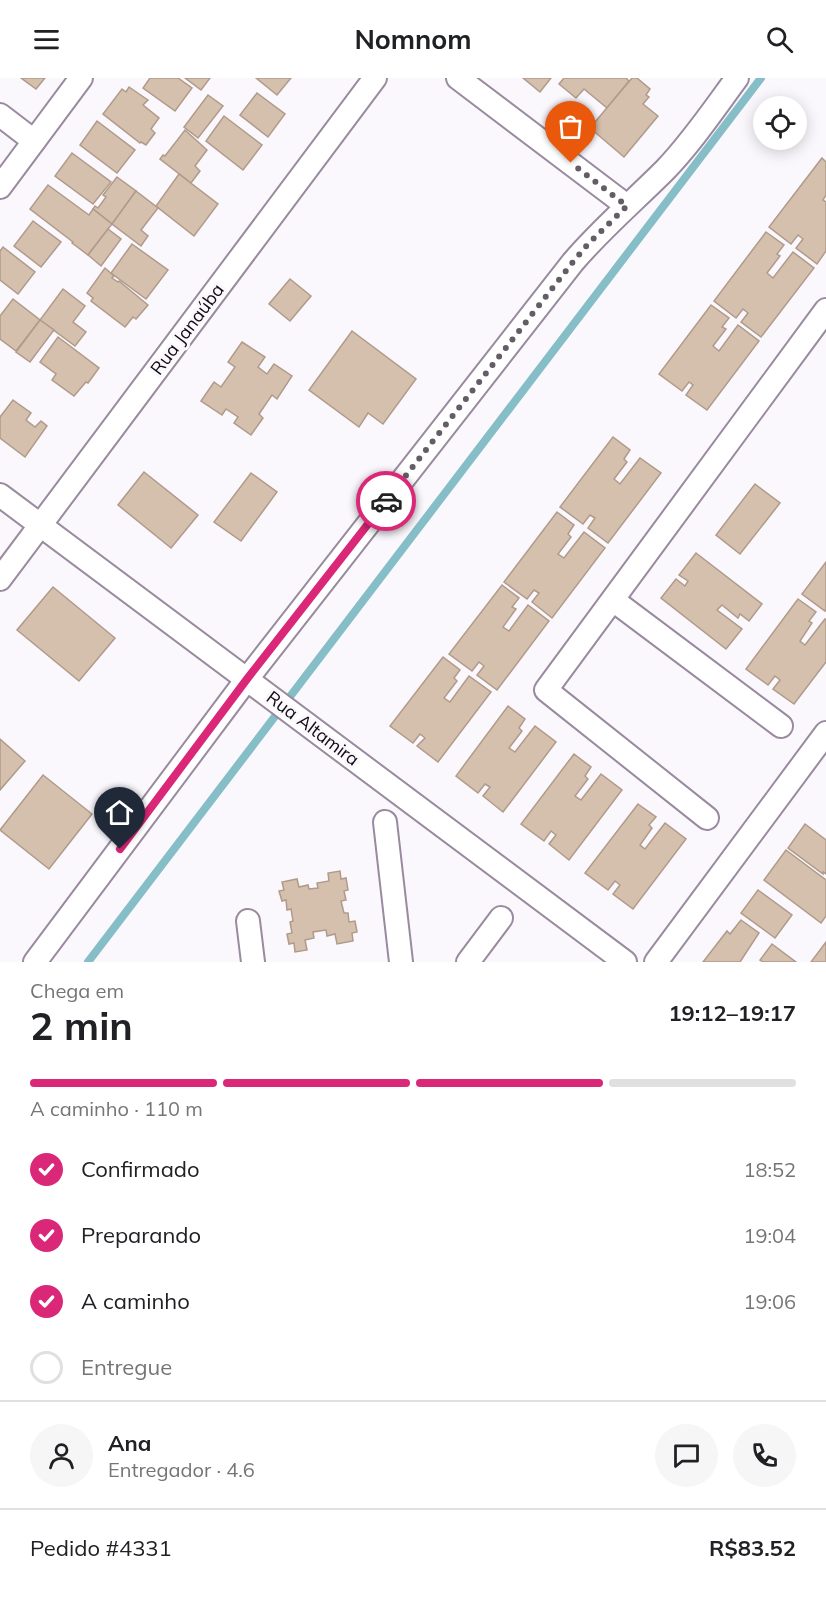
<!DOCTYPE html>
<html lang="pt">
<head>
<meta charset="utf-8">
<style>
  body { margin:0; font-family:Mulish,sans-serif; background:#f6f6f6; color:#202124; height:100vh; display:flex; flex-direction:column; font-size:22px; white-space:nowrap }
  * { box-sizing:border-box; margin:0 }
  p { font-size:20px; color:#757577 }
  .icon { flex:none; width:33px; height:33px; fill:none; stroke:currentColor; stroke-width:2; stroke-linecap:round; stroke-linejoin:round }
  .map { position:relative; height:884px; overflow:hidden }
  .panel { display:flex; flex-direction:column; background:#fff; flex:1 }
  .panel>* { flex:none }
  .buttons { position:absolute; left:753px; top:18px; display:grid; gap:12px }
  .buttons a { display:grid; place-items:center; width:54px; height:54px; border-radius:50%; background:#fff; box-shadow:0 3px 15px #0003; font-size:30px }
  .pin { position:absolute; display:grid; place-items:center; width:51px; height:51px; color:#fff; margin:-62px -26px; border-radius:50% 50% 50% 0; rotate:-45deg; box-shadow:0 0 6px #0007 }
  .pin .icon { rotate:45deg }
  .courier { position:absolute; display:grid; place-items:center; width:60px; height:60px; margin:-30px; border:4px solid #db2777; border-radius:50%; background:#fff; color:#222; box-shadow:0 2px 8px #0007 }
  .head em { font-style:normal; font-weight:700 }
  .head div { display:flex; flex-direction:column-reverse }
  .head { display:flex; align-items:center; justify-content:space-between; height:102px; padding:0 30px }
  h1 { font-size:39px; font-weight:700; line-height:45px }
  .bar { display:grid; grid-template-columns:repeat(4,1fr); gap:9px 6px; align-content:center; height:72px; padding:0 30px }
  .bar i { height:8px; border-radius:4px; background:#e0e0e0 }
  .bar .on { background:#db2777 }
  .bar p { grid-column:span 4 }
  .line { display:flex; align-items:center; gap:15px; padding:0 30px; border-top:2px solid #e0e0e0 }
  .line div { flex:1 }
  .round { display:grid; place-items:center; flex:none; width:63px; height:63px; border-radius:32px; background:#f6f6f6 }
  ol { padding:0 30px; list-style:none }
  li { display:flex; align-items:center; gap:18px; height:66px }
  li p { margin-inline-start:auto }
  li .icon { padding:6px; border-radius:50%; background:#db2777; color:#fff; stroke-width:4 }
  li:last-child { color:#757577 }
  li i { width:33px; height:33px; border:3px solid #e0e0e0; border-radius:50% }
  header { display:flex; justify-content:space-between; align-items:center; height:78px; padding:0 30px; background:#fff; font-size:27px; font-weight:700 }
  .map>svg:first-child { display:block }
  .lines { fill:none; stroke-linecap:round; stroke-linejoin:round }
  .stream { stroke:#85bec6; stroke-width:8 }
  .building { fill:#d5bfad; stroke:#b09a8a; stroke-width:1.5 }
  .street-casing { stroke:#998a9f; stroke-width:26 }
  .street { stroke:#fff; stroke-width:22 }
  .done { stroke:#635e65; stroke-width:6; stroke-dasharray:0 10.8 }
  .route { stroke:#db2777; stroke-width:8 }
  .labels { text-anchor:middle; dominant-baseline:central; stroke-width:6; stroke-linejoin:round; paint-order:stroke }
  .street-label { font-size:18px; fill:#110b13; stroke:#fbf8fd }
</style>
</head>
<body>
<header><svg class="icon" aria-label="menu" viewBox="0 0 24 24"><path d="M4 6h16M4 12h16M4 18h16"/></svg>Nomnom<svg class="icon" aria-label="search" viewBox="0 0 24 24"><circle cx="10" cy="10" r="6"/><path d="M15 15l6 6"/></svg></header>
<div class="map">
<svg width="826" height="884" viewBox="0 0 826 884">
  <rect width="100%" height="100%" fill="#fbf8fd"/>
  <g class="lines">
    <polyline class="stream" points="88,884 761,0"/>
  </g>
  <g class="building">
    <polygon points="21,0 45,0 36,11"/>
    <polygon points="150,0 178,0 192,10 175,33 143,10"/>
    <polygon points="185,0 210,0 201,12"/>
    <polygon points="256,0 291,0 277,17"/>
    <polygon points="523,0 551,0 540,14"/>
    <polygon points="564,0 626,0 629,3 607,30 584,11 576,20 559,6"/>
    <polygon points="632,0 637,0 650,11 646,17 649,19 643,26 658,38 624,79 590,50"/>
    <polygon points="129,9 148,22 143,27 159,40 151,51 155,55 146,67 141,64 140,65 103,36 122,11 126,14"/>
    <polygon points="257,15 285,36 268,59 240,37"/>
    <polygon points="208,17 223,28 198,60 184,49"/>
    <polygon points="224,38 262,67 243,92 206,63"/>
    <polygon points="97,43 135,72 117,95 80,67"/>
    <polygon points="185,52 207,72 195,88 200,93 191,105 160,81 163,77 165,78"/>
    <polygon points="72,75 111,104 93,126 55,98"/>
    <polygon points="822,80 826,84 826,117 823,122 826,124 826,173 817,186 796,170 803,161 798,157 791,166 769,149"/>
    <polygon points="179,96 218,126 194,158 156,128"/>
    <polygon points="117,99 136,113 112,146 93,131 95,128 98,130 106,119 103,117"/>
    <polygon points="48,107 89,137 93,131 112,146 88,177 72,165 73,164 30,131"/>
    <polygon points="136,113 158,130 141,152 148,158 141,168 112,146"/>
    <polygon points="33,143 61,164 41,189 14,168"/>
    <polygon points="108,151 121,161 101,188 88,177"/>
    <polygon points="766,154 784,167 777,176 780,178 767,195 773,200 793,174 814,190 761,259 741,244 748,235 743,231 736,240 714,223"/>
    <polygon points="132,166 168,192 146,221 111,195"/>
    <polygon points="3,169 35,194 18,216 0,202 0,173"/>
    <polygon points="105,190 114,198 112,200 118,204 119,203 148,227 136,241 133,239 125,249 91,223 93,220 87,215"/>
    <polygon points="290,201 311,218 290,243 269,226"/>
    <polygon points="63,211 85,228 73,244 86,254 75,268 40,242"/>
    <polygon points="13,221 40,242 16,273 0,261 0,238"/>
    <polygon points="711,227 729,240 722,249 726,251 713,268 719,273 738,247 759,263 707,332 686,317 693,307 689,304 682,313 659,296"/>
    <polygon points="40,242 54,252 30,284 16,274"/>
    <polygon points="352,253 416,301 383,346 368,335 359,349 309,312"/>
    <polygon points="58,259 99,290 88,305 86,304 74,318 52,302 56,296 40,284"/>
    <polygon points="242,264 265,279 258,289 267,296 274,286 292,298 277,321 272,317 259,336 263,340 251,357 234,345 238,339 226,331 222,337 201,323 214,304 221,309 235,289 228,284"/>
    <polygon points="13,322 31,335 26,342 35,349 41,343 47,348 25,379 0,360 0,339"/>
    <polygon points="613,359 630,372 624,381 627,384 614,401 620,406 640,380 661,395 608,465 588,450 595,440 590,437 583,446 560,429"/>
    <polygon points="144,394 198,437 171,470 118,427"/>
    <polygon points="251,395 277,414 241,463 214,444"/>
    <polygon points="755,406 780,425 740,476 716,457"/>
    <polygon points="557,434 574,447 568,456 571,459 558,476 564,480 584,454 605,470 552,540 532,524 539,515 534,512 527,521 504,504"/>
    <polygon points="696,475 762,526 749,543 740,536 738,540 722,527 717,532 742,551 726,571 661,520 676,501 685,508 688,503 679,497"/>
    <polygon points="826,484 826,531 825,533 802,516"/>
    <polygon points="502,507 519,520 512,529 516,531 503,549 509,553 528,527 549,543 497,612 477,597 484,588 479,584 472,593 449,576"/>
    <polygon points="53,509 115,560 79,603 17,552"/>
    <polygon points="798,521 816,534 809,543 812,545 800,563 805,567 825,541 826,542 826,584 794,626 773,611 780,602 775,598 768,607 746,591"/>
    <polygon points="443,579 460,592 454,600 457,603 444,620 450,624 469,598 491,614 438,684 417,668 425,660 420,656 413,665 390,648"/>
    <polygon points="508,628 525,641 519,650 522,653 509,670 515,674 535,648 556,664 503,734 483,718 490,709 485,706 478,715 456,698"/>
    <polygon points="0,661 25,683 0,712"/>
    <polygon points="574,676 591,689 585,698 588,701 575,718 581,722 601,696 622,712 569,782 549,766 556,757 551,753 544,763 521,746"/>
    <polygon points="43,697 92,736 49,791 0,752"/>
    <polygon points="638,726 656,739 649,747 652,750 640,767 645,771 665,745 686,761 633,831 613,816 620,807 615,803 608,812 585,795"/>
    <polygon points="805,746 826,762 826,796 823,794 823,796 788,770"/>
    <polygon points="786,772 826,802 826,838 821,845 764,802"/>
    <polygon points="340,793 341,801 346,800 348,812 344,813 346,822 341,823 344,835 348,835 349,844 355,843 357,854 352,855 353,863 337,866 335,856 327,858 326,852 313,854 314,860 305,862 307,872 295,874 294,865 289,866 287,856 292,855 290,844 293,843 291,831 287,832 286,822 282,823 279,813 284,812 282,804 297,801 299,809 308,807 309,811 318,810 317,805 329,803 328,795"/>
    <polygon points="758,812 792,837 775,860 741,835"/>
    <polygon points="741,842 759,855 740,884 703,884 727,853 730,856"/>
    <polygon points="826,864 826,884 811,884"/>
    <polygon points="772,866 796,884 763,884 760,882"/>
  </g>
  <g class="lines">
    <defs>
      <g id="street">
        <polyline points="458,0 627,128"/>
        <polyline points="0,37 34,63"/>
        <polyline points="0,109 81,0"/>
        <polyline points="0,417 625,884"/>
        <polyline points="0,501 375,0"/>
        <polyline points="613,522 781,648"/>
        <polyline points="707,740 546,612 826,232"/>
        <polyline points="385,744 401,884"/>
        <polyline points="248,843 253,884"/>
        <path d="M35 884 247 601 573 184C601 151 634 123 665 92 692 64 714 31 737 0"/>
        <polyline points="468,884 501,840"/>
        <polyline points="656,884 826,655"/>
      </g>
    </defs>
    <use href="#street" class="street-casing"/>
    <use href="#street" class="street"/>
  </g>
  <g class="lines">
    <polyline class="done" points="386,423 573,184 588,166 627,128 571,85"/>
    <polyline class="route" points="120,771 247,601 386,423"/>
  </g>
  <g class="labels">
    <g class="street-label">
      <text transform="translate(187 251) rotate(-53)">Rua Janaúba</text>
      <text transform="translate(313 650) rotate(37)">Rua Altamira</text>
    </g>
  </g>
</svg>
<div class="buttons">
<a><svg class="icon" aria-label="locate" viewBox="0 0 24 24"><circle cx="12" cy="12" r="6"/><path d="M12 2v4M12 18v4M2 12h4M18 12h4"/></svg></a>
</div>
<div class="pin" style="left:571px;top:85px;background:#ea580c"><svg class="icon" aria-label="bag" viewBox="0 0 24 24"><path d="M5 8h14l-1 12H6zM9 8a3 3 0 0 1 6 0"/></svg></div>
<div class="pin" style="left:120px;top:771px;background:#1f2937"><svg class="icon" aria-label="home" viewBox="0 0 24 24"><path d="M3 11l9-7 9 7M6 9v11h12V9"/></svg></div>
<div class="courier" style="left:386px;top:423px"><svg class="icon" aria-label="car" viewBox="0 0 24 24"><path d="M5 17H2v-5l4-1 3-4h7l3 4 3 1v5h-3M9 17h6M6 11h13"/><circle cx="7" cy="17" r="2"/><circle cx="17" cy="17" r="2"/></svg></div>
</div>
<section class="panel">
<div class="head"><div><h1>2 min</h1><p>Chega em</p></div><em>19:12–19:17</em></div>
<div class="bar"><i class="on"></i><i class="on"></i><i class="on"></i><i></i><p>A caminho · 110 m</p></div>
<ol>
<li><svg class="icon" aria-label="check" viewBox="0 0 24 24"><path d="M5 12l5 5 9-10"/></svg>Confirmado<p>18:52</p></li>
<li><svg class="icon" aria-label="check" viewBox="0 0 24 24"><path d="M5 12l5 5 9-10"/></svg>Preparando<p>19:04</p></li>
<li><svg class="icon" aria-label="check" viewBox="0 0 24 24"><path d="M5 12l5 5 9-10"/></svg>A caminho<p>19:06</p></li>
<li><i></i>Entregue</li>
</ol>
<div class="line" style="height:108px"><a class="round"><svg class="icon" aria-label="person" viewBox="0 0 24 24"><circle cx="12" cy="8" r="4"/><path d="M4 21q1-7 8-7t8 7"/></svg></a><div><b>Ana</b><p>Entregador · 4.6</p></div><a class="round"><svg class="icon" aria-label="chat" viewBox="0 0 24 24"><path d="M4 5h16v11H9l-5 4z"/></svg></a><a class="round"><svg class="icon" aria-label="phone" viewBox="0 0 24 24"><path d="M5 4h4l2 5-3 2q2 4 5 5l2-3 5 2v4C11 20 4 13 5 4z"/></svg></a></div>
<div class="line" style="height:78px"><div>Pedido #4331</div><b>R$83.52</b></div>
</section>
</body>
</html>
